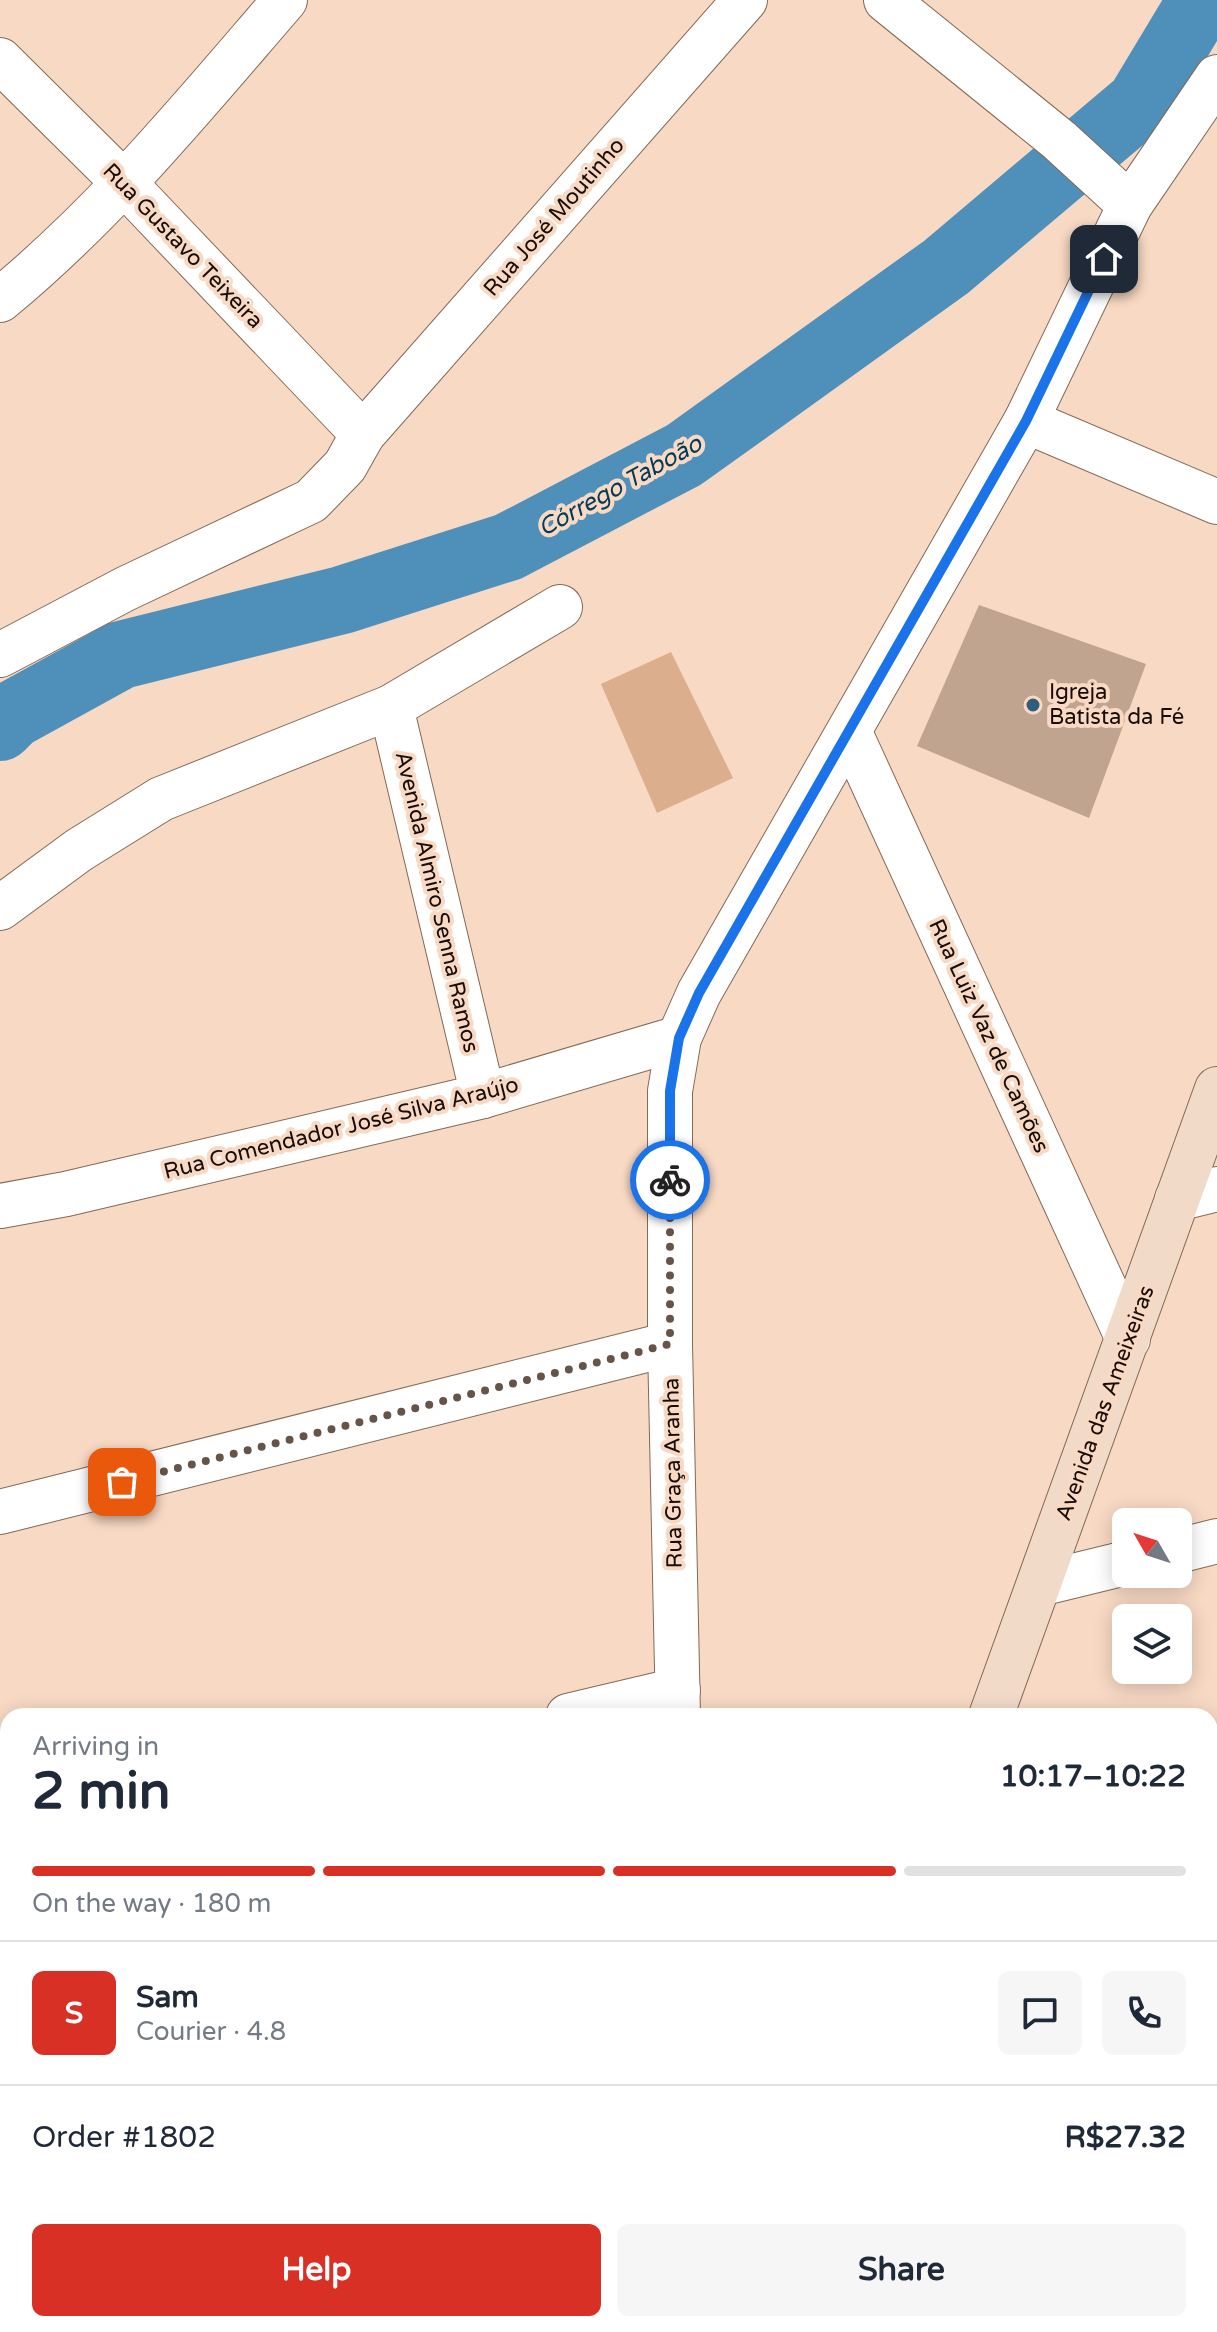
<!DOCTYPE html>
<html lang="en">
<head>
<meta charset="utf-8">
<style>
  body { margin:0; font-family:"Varela Round",sans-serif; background:#f6f6f7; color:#1f2937; height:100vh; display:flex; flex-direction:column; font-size:30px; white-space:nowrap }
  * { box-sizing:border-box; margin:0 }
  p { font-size:26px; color:#747a83 }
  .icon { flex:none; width:44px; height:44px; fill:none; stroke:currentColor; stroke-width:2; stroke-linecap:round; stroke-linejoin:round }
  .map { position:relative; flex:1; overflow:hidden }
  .sheet { position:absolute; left:0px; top:1708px; width:1218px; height:624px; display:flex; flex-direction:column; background:#fff; border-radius:24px 24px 0 0; box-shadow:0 4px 20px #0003 }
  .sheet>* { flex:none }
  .needle { width:52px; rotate:309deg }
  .controls { position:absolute; left:1112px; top:1508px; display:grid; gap:16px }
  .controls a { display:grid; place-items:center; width:80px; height:80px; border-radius:12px; background:#fff; box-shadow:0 4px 20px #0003; font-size:40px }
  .pin { position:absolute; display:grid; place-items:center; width:68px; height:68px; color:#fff; margin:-34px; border-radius:16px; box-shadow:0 4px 12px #0006 }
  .courier { position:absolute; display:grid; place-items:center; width:80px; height:80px; margin:-40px; border:6px solid #1a73e8; border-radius:50%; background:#fff; color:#222; box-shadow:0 2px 10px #0007 }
  .overview em { font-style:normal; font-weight:800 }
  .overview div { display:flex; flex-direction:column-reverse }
  .overview { display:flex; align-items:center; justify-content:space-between; height:136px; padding:0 32px }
  h1 { font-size:52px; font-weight:800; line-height:60px }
  .bar { display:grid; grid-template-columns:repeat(4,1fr); gap:12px 8px; align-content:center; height:96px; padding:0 32px }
  .bar i { height:10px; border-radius:6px; background:#e0e1e3 }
  .bar .active { background:#d93025 }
  .bar p { grid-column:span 4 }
  .line { display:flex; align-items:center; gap:20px; padding:0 32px; border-top:2px solid #e0e1e3 }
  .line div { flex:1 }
  .round { display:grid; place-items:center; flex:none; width:84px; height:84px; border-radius:12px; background:#f6f6f7 }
  .cta { display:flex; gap:16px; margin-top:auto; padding:16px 32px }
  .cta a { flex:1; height:92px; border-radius:12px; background:#d93025; color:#fff; font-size:32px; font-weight:800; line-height:92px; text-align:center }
  .cta a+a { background:#f6f6f7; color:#1f2937 }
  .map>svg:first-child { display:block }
  .green { fill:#dbae8d }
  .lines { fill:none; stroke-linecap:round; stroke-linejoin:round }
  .river { stroke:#4f90ba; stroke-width:68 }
  .building { fill:#c1a48f }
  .street-casing { stroke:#836956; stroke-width:46 }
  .secondary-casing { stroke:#836956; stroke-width:46 }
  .street { stroke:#fff; stroke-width:44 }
  .secondary { stroke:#f1dac8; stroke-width:44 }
  .done { stroke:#665448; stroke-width:8; stroke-dasharray:0 14.4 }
  .route { stroke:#1a73e8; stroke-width:10 }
  .poi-dot { fill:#2e5e7c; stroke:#f8d9c4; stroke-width:3 }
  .labels { text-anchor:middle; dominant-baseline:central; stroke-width:8; stroke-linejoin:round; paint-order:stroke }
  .street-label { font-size:22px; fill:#170d06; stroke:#f8d9c4 }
  .poi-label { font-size:22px; fill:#170d06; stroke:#f8d9c4; text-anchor:start }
  .water-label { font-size:24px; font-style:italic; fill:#023a57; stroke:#f8d9c4 }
</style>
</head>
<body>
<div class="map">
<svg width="1217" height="2332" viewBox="0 0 1217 2332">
  <rect width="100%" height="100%" fill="#f8d9c4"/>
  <polygon class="green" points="671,652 733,778 657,813 601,684"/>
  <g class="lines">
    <polyline class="river" points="0,727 12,715 121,655 342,600 508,547 684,455 946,267 1140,103 1202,0"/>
  </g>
  <polygon class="building" points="979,605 1146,664 1089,818 917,746"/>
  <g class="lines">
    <defs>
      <g id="street">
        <polyline points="886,0 1059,140 1130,205"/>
        <polyline points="0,60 125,184 363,434"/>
        <path d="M0 300C107 212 195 104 285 0"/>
        <polyline points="1026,421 1217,502"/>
        <polyline points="0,655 125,589 311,501 345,466 363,434 745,0"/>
        <polyline points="391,707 560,607"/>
        <polyline points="850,733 1128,1339"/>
        <polyline points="0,908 79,850 161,799 391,707 483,1096"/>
        <polyline points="1177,1199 1217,1189"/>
        <polyline points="0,1206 66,1194 483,1096 679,1038"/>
        <polyline points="0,1512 670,1344"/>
        <polyline points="1178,1551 1217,1541"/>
        <polyline points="1040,1584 1126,1563"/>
        <polyline points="568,1716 678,1690"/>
        <polyline points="678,1716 670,1344 670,1091 679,1038 699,993 1026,421 1130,205 1217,77"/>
        <polyline points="6,1852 8,1917"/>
        <polyline points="1210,1900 1217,1899"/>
        <polyline points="1210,2273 1217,2271"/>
        <polyline points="17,2324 18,2332"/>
        <polyline points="356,2324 356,2332"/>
        <polyline points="702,2324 705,2332"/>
        <polyline points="959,2332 993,2324"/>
      </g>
      <g id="secondary">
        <polyline points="991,1716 1217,1089"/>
        <polyline points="759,2332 762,2324"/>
      </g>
    </defs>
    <use href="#street" class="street-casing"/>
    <use href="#secondary" class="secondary-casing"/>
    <use href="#street" class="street"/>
    <use href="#secondary" class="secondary"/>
  </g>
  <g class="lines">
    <polyline class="done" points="122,1482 670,1344 670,1180"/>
    <polyline class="route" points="670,1180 670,1091 679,1038 699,993 1026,421 1104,259"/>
  </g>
  <circle class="poi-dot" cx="1033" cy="705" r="8"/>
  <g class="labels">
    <g class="street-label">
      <text transform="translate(554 217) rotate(-49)">Rua José Moutinho</text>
      <text transform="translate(183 246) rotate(46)">Rua Gustavo Teixeira</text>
      <text transform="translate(437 902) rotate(77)">Avenida Almiro Senna Ramos</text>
      <text transform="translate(989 1036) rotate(65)">Rua Luiz Vaz de Camões</text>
      <text transform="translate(341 1128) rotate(-14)">Rua Comendador José Silva Araújo</text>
      <text transform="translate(1105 1403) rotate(-70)">Avenida das Ameixeiras</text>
      <text transform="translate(673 1473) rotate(-91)">Rua Graça Aranha</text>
    </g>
    <g class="poi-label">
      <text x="1049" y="692">Igreja<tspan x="1049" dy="25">Batista da Fé</tspan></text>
    </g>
    <g class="water-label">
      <text transform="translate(620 486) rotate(-29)">Córrego Taboão</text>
    </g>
  </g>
</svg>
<div class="controls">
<a><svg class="needle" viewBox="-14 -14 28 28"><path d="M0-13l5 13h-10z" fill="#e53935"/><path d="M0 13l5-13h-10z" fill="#747a83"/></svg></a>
<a><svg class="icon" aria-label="layers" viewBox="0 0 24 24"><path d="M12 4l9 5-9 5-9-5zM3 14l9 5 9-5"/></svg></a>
</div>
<div class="pin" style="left:122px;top:1482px;background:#ea580c"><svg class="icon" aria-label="bag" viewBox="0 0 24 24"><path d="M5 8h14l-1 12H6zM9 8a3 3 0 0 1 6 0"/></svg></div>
<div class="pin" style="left:1104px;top:259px;background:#1f2937"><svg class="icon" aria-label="home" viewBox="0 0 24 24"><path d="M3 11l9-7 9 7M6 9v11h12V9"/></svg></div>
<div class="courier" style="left:670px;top:1180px"><svg class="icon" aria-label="bike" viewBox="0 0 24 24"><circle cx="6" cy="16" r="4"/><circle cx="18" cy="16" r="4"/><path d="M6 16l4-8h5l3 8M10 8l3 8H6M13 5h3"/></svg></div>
<section class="sheet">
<div class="overview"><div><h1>2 min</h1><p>Arriving in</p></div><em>10:17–10:22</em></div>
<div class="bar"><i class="active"></i><i class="active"></i><i class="active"></i><i></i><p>On the way · 180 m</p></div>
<div class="line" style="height:144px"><b class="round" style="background:#d93025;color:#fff">S</b><div><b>Sam</b><p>Courier · 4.8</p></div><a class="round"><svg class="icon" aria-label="chat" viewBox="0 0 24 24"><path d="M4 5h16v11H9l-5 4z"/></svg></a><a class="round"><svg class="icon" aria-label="phone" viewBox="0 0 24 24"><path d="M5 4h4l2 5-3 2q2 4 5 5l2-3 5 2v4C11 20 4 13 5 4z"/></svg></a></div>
<div class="line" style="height:104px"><div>Order #1802</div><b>R$27.32</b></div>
<div class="cta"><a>Help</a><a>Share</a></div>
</section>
</div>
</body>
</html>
